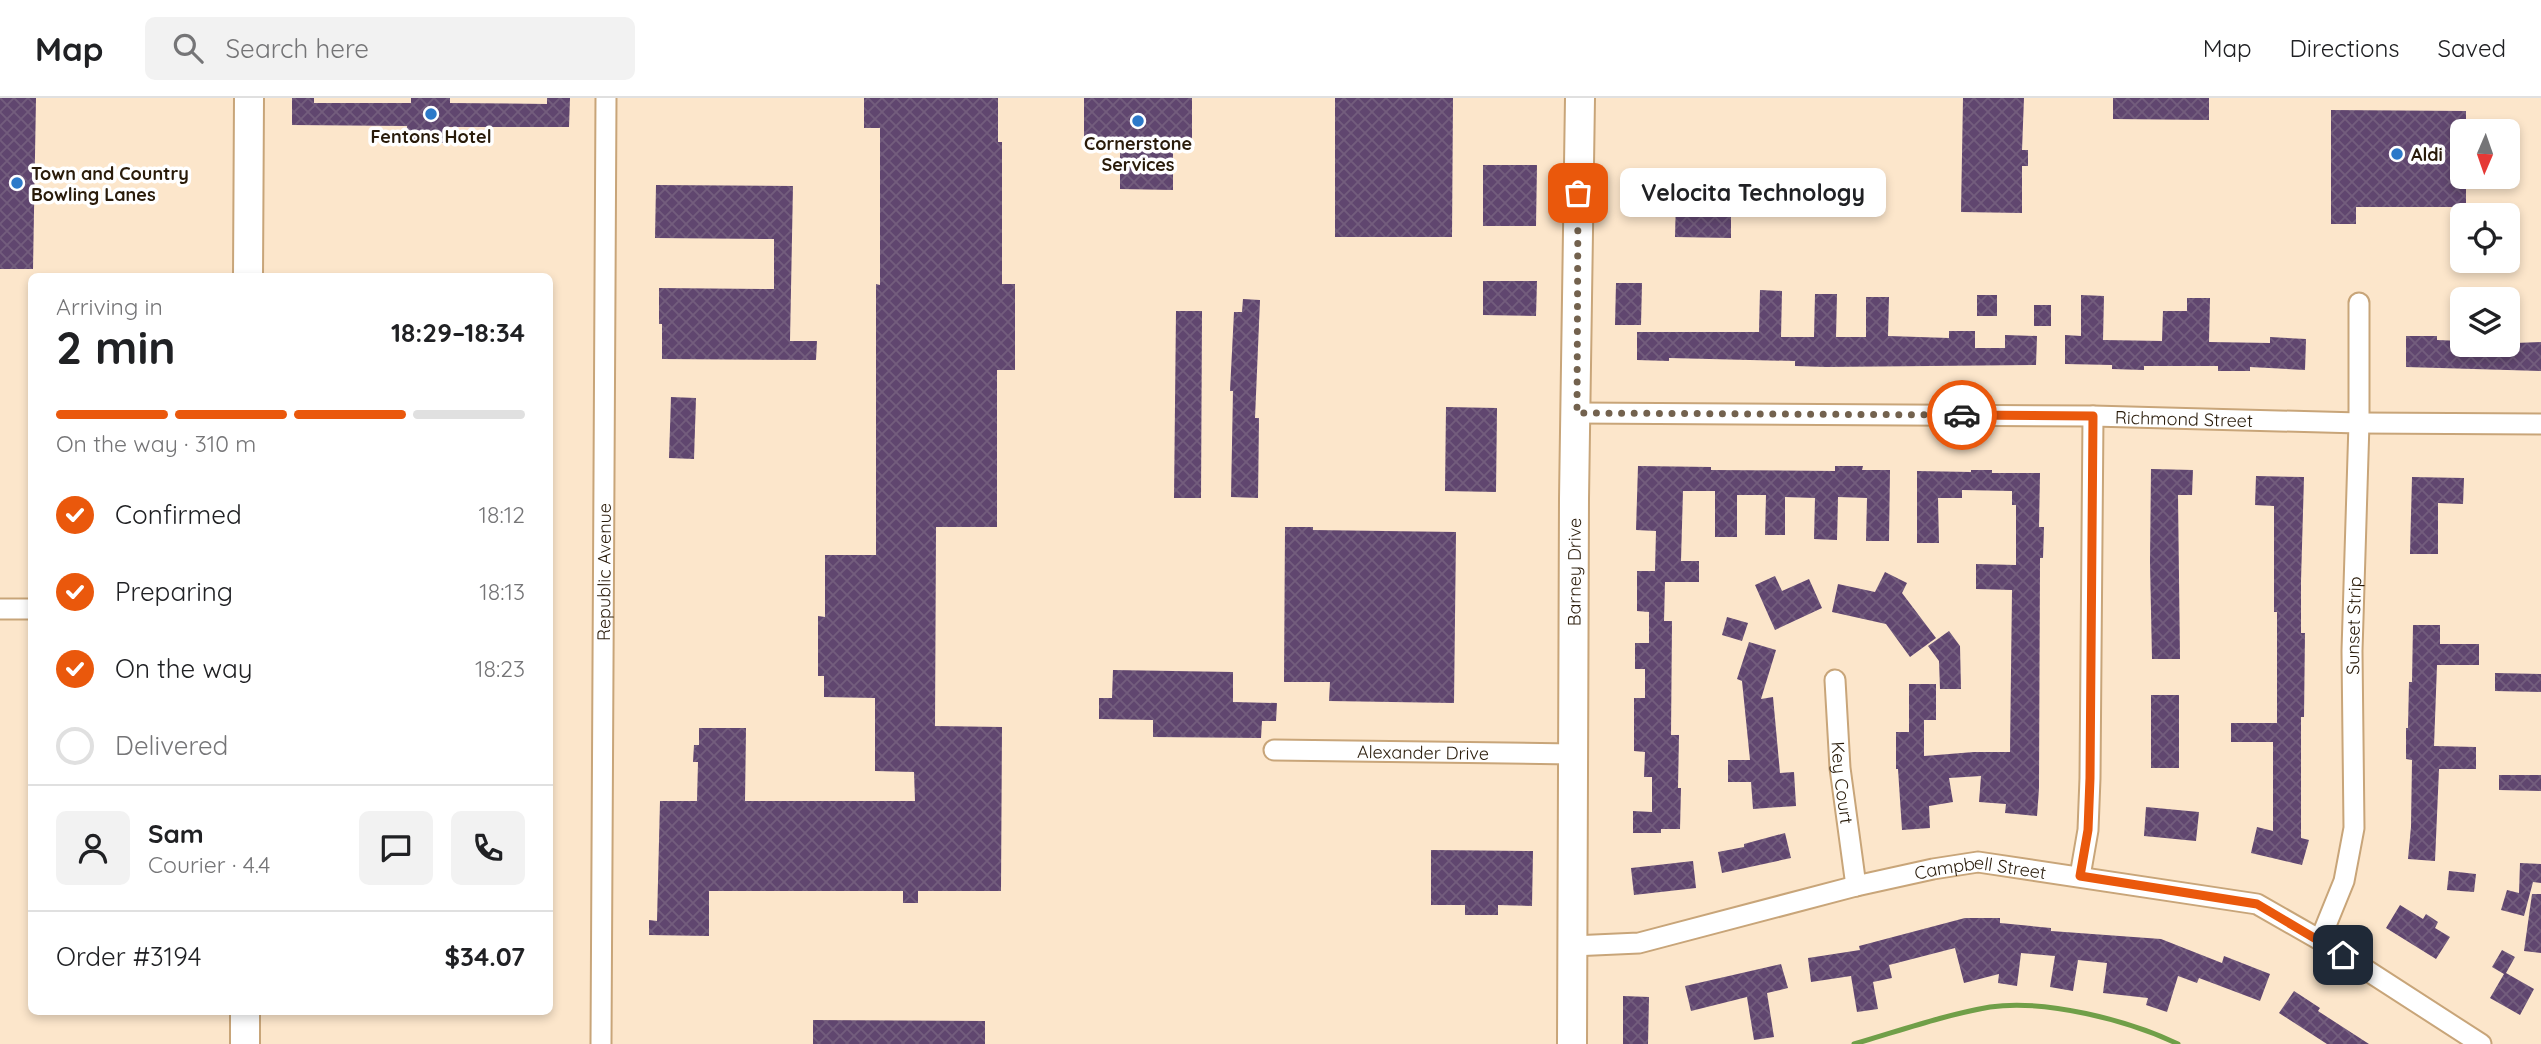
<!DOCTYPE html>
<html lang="en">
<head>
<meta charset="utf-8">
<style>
  body { margin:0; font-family:Quicksand,sans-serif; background:#f2f2f2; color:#202124; height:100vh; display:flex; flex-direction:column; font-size:26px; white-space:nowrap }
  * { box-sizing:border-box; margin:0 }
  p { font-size:23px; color:#757577 }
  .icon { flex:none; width:38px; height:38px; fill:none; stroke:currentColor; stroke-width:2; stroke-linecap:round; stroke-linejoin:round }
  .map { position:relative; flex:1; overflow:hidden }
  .drawer { position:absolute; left:28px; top:175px; width:525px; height:742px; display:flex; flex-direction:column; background:#fff; border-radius:10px; box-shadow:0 4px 10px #0003 }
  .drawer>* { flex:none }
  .needle { width:46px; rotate:182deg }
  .buttons { position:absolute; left:2450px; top:21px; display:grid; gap:14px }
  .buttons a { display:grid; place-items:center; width:70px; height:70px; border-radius:10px; background:#fff; box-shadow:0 4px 10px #0003; font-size:35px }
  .pin { position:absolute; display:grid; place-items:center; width:60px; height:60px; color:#fff; margin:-30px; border-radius:14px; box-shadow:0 4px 10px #0006 }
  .courier { position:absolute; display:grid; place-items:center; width:70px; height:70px; margin:-35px; border:5px solid #ea580c; border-radius:50%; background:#fff; color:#222; box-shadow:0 2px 9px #0007 }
  .bubble { position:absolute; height:49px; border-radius:10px; background:#fff; box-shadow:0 4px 10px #0003; font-size:23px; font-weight:800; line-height:49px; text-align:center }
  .head em { font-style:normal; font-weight:800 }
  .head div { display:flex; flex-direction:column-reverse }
  .head { display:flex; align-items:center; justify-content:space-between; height:119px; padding:0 28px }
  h1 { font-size:46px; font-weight:800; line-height:52px }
  .bar { display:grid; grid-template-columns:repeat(4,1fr); gap:10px 7px; align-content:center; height:84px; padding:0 28px }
  .bar i { height:9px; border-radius:5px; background:#e0e0e0 }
  .bar .on { background:#ea580c }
  .bar p { grid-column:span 4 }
  .line { display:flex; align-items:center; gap:18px; padding:0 28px; border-top:2px solid #e0e0e0 }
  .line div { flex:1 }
  .round { display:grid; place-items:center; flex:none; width:74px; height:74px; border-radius:10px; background:#f2f2f2 }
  ol { padding:0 28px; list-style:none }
  li { display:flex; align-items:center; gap:21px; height:77px }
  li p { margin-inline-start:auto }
  li .icon { padding:7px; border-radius:50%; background:#ea580c; color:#fff; stroke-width:4 }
  li:last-child { color:#757577 }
  li i { width:38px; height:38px; border:4px solid #e0e0e0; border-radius:50% }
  header { display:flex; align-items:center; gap:42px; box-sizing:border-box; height:98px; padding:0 35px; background:#fff; border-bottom:2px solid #e0e0e0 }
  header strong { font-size:33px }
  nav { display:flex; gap:38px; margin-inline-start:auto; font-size:24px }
  .search { width:490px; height:63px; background:#f2f2f2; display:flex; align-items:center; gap:18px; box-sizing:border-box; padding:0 24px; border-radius:10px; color:#757577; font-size:26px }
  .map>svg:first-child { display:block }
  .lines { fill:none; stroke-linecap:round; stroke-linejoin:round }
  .stream { stroke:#709f48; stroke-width:5 }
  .building { fill:url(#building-cross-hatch) }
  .street-casing { stroke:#c8a579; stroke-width:23 }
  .secondary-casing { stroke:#c8a579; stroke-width:32 }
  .street { stroke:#fff; stroke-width:19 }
  .secondary { stroke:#fff; stroke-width:28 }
  .done { stroke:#73624e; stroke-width:7; stroke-dasharray:0 12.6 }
  .route { stroke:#ea580c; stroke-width:9 }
  .poi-dot { fill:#2c79c9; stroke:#fff; stroke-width:2.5 }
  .labels { text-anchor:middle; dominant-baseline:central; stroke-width:7; stroke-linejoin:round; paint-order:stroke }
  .poi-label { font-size:18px; font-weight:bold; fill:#291b0a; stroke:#fff }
  .street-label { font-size:18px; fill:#291b0a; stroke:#fff }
</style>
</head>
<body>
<header>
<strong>Map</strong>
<div class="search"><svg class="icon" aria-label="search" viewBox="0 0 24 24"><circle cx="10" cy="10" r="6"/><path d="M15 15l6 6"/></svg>Search here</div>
<nav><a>Map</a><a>Directions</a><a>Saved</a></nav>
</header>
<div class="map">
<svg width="2541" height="946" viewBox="0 0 2541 946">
  <defs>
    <pattern id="building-cross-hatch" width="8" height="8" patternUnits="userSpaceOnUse" patternTransform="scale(1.75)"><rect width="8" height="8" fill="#60466f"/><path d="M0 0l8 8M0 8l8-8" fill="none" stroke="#735d7d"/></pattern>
  </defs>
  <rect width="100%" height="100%" fill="#fce6cb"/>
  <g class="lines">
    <path class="stream" d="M1854 946C1899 933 1944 917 1990 909 2045 901 2128 922 2178 946"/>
  </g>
  <g class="building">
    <polygon points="0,0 36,0 33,171 0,171"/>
    <polygon points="292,0 314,0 314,5 411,5 411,0 450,0 450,5 547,6 547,0 570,0 569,29 444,29 443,45 406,45 407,28 292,27"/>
    <polygon points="864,0 998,0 998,44 1002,44 1002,186 1015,186 1015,272 997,272 997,429 936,429 935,628 1002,629 1001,793 918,793 918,805 903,805 903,793 709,793 709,838 649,837 649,822 657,823 660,703 697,703 698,664 693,664 694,647 699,647 699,630 746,630 745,703 915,703 914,674 875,673 875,600 824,599 824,578 818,578 818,518 825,519 825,457 876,457 876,186 880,187 880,30 864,30"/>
    <polygon points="1084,0 1192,0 1192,47 1173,47 1173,92 1120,91 1120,47 1084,47"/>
    <polygon points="1335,0 1453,0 1452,139 1335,139"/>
    <polygon points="1963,0 2024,0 2022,52 2028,52 2028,68 2022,68 2022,115 1961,114"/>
    <polygon points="2113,0 2209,0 2209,22 2113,21"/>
    <polygon points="2331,12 2466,13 2466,33 2462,33 2462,79 2466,79 2466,109 2356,109 2356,126 2331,126"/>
    <polygon points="1483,67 1537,67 1536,128 1483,128"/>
    <polygon points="656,87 793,88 790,243 817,243 816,262 662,261 662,226 659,226 659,190 774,191 774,141 655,140"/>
    <polygon points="1676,101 1731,102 1731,140 1675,139"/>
    <polygon points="1483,183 1537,183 1536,218 1483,217"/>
    <polygon points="1616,185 1642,185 1641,227 1615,227"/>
    <polygon points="1760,192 1782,193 1781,239 1814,239 1815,196 1837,196 1836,239 1866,239 1866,199 1889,199 1888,238 1949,240 1949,233 1975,233 1975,250 2005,250 2005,237 2037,238 2036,267 1826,269 1795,268 1795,263 1669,260 1669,263 1637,262 1637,234 1759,234"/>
    <rect x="1977" y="197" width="20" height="21"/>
    <polygon points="2081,197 2104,198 2103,242 2162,243 2163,213 2187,213 2187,200 2210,200 2209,244 2270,245 2270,239 2306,241 2305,272 2250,269 2250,273 2218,273 2218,268 2144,268 2144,272 2112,271 2112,267 2065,266 2065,237 2081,238"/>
    <polygon points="1243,201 1260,202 1255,320 1259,320 1258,400 1231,399 1233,293 1230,293 1234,214 1242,214"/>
    <rect x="2034" y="207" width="17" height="21"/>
    <polygon points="1176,213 1202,213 1201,400 1174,400"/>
    <polygon points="2406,238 2437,238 2437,242 2462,243 2462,247 2541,244 2541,273 2406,269"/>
    <polygon points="671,299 696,300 694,361 669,360"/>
    <polygon points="1446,309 1497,310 1496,394 1445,393"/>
    <polygon points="1638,368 1711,369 1711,372 1835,373 1835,368 1863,368 1862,372 1890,372 1889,443 1866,443 1867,400 1838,399 1837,442 1814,441 1815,400 1785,399 1785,437 1765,437 1766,397 1737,397 1737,439 1715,439 1715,393 1683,393 1681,463 1699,463 1699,484 1665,484 1664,523 1672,523 1671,637 1679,637 1678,690 1681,690 1680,731 1661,731 1661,735 1633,735 1633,713 1652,714 1652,679 1644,679 1645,654 1634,653 1634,600 1645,600 1645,571 1635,571 1635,545 1649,545 1649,514 1637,513 1637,473 1655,473 1656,433 1636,432"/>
    <polygon points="2151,371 2193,372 2192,397 2178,397 2180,561 2152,561 2150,464"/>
    <polygon points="1971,372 1992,372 1992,375 2040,375 2039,429 2044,429 2043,460 2040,460 2039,691 2037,718 2005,715 2006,706 1979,704 1981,678 1949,680 1953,704 1929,708 1930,730 1902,732 1898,671 1896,671 1896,634 1909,634 1909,586 1936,586 1936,622 1924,622 1924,658 1974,654 2010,654 2012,492 1976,491 1976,466 2016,467 2016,407 2012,407 2012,393 1962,392 1962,400 1938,400 1939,445 1917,445 1917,373 1971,374"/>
    <polygon points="2256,378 2304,379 2301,483 2301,535 2305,535 2304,619 2301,619 2301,740 2309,742 2302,767 2251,755 2257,729 2273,733 2273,644 2231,644 2231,625 2277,625 2277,514 2274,514 2274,408 2255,407"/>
    <polygon points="2412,379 2464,380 2463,406 2438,405 2438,456 2410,456"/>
    <polygon points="1285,429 1313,429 1313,432 1456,434 1454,605 1329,603 1330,584 1284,584"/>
    <polygon points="1885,474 1907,485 1902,495 1936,540 1910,559 1886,526 1832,514 1838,486 1875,494"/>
    <polygon points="1775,478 1782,493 1809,481 1822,510 1775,532 1755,487"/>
    <polygon points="1727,519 1748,525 1742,543 1722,537"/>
    <polygon points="2413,527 2440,527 2440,546 2479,546 2479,567 2437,567 2434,648 2476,649 2476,671 2439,671 2435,763 2408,761 2411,729 2412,662 2406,661 2406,630 2408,630 2409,584 2412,584"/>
    <polygon points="1949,533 1960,548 1961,591 1940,591 1939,563 1928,548"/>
    <polygon points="1749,544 1776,552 1761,601 1773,599 1780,675 1794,674 1796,708 1753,711 1751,684 1728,684 1728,662 1750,662 1742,583 1737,581"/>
    <polygon points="1113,572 1233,574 1233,604 1277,605 1276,623 1262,623 1261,640 1153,639 1153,622 1099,621 1099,600 1112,600"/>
    <polygon points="2495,575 2541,576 2541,594 2495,593"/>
    <rect x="2151" y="597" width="28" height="73"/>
    <polygon points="2499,677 2541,677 2541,693 2499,692"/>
    <polygon points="2146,709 2199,714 2196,743 2144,738"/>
    <polygon points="1785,735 1791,760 1722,775 1718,754 1744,749 1744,746"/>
    <polygon points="1431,752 1533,753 1532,808 1498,807 1498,817 1465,817 1465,807 1431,807"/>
    <polygon points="1693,763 1696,790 1634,797 1631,770"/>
    <polygon points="2520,765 2541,766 2541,785 2533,784 2524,818 2501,812 2507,792 2519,795"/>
    <polygon points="2449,773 2476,776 2474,794 2447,792"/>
    <polygon points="2532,796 2541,796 2541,855 2524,853"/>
    <polygon points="2400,807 2423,821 2426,816 2438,824 2435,830 2450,839 2436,861 2386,830"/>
    <polygon points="1965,820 2000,820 2000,825 2051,830 2051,833 2161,841 2222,865 2224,858 2270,876 2260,903 2199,880 2197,885 2178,878 2167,914 2146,907 2148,900 2103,895 2107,865 2078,862 2073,893 2050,889 2055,858 2021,855 2017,888 1998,885 1999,876 1964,885 1955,850 1889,867 1892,880 1873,884 1878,911 1857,914 1851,878 1811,884 1808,860 1860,852 1859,848"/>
    <polygon points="2502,852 2515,859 2506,875 2534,891 2520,917 2490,900 2504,876 2492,869"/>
    <polygon points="1781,866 1788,890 1767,895 1774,939 1754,942 1747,899 1691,913 1685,888"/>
    <polygon points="2294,893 2320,910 2318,913 2369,946 2327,946 2279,915"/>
    <polygon points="1623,898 1649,899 1648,946 1623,946"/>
    <polygon points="813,922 985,923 985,946 813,946"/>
  </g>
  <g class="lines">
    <defs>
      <g id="street">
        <path id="s1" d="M1577 315 2093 318 2359 325 2541 326"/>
        <polyline points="0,511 32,511"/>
        <path id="s2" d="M1835 582 1840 670 1856 788"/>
        <path id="s3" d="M1274 652 1573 656"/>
        <polyline points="2080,778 2088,732 2090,680 2093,318"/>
        <path id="s4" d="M2320 842 2344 783 2354 730 2352 553 2359 325V205"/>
        <path id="s5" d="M1572 848 1639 845 1856 788 1933 771 1978 764 2257 806 2320 842 2481 946"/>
        <path id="s6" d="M601 946 606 0"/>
      </g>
      <g id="secondary">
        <polyline points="248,178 249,0"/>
        <polyline points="245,946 245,914"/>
        <path id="s7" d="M1572 946 1574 401 1580 0"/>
      </g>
    </defs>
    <use href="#street" class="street-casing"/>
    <use href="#secondary" class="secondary-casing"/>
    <use href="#street" class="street"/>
    <use href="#secondary" class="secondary"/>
  </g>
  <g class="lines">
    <polyline class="done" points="1578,95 1577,315 1962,317"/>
    <polyline class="route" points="1962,317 2093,318 2090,680 2088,732 2080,778 2257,806 2343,857"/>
  </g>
  <g class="poi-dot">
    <circle cx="431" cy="16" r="7"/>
    <circle cx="1138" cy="23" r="7"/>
    <circle cx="2397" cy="56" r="7"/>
    <circle cx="17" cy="85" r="7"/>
  </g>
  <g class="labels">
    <g class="poi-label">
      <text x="431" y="38">Fentons Hotel</text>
      <text x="1138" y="45">Cornerstone<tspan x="1138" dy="21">Services</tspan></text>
      <text x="2411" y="56" text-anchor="start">Aldi</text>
      <text x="31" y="75" text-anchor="start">Town and Country<tspan x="31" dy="21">Bowling Lanes</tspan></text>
    </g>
    <g class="street-label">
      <text stroke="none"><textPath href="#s1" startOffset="607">Richmond Street</textPath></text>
      <text stroke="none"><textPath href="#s6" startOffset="472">Republic Avenue</textPath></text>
      <text stroke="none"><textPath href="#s7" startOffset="472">Barney Drive</textPath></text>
      <text stroke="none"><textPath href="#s4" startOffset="320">Sunset Strip</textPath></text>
      <text stroke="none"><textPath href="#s3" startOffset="149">Alexander Drive</textPath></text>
      <text stroke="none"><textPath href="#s2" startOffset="103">Key Court</textPath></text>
      <text stroke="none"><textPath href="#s5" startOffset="418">Campbell Street</textPath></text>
    </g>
  </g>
</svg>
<div class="buttons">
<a><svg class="needle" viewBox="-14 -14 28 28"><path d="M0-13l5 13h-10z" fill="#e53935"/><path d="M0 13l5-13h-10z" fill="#757577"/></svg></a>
<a><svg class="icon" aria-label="locate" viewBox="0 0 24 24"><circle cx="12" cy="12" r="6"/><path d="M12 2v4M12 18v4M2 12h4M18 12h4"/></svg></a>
<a><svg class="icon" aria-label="layers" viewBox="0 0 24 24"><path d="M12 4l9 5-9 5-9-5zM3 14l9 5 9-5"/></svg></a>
</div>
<div class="pin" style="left:1578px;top:95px;background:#ea580c"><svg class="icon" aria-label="bag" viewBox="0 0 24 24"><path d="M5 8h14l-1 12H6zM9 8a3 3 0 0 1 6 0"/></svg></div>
<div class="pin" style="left:2343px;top:857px;background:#1f2937"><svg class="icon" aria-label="home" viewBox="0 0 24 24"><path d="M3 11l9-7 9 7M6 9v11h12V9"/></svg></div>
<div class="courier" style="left:1962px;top:317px"><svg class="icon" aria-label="car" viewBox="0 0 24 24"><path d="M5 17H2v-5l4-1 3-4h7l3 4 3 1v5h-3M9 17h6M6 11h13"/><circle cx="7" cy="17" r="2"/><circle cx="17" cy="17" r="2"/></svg></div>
<div class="bubble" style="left:1620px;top:70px;width:266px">Velocita Technology</div>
<section class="drawer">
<div class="head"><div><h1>2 min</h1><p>Arriving in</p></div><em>18:29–18:34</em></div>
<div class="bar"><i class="on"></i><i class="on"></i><i class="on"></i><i></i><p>On the way · 310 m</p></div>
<ol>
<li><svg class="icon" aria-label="check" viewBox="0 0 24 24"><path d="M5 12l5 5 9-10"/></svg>Confirmed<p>18:12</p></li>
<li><svg class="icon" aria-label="check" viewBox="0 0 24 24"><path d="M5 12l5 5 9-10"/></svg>Preparing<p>18:13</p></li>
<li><svg class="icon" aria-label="check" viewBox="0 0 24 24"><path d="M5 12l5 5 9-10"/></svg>On the way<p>18:23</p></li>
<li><i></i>Delivered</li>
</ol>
<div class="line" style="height:126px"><a class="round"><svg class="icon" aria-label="person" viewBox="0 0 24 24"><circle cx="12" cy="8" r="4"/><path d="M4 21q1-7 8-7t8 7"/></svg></a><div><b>Sam</b><p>Courier · 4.4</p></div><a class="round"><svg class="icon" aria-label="chat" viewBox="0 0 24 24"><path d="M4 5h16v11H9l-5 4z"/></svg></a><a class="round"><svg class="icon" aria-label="phone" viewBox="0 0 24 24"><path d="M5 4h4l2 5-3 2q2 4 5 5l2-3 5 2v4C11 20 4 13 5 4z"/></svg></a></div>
<div class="line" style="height:91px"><div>Order #3194</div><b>$34.07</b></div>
</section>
</div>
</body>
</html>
